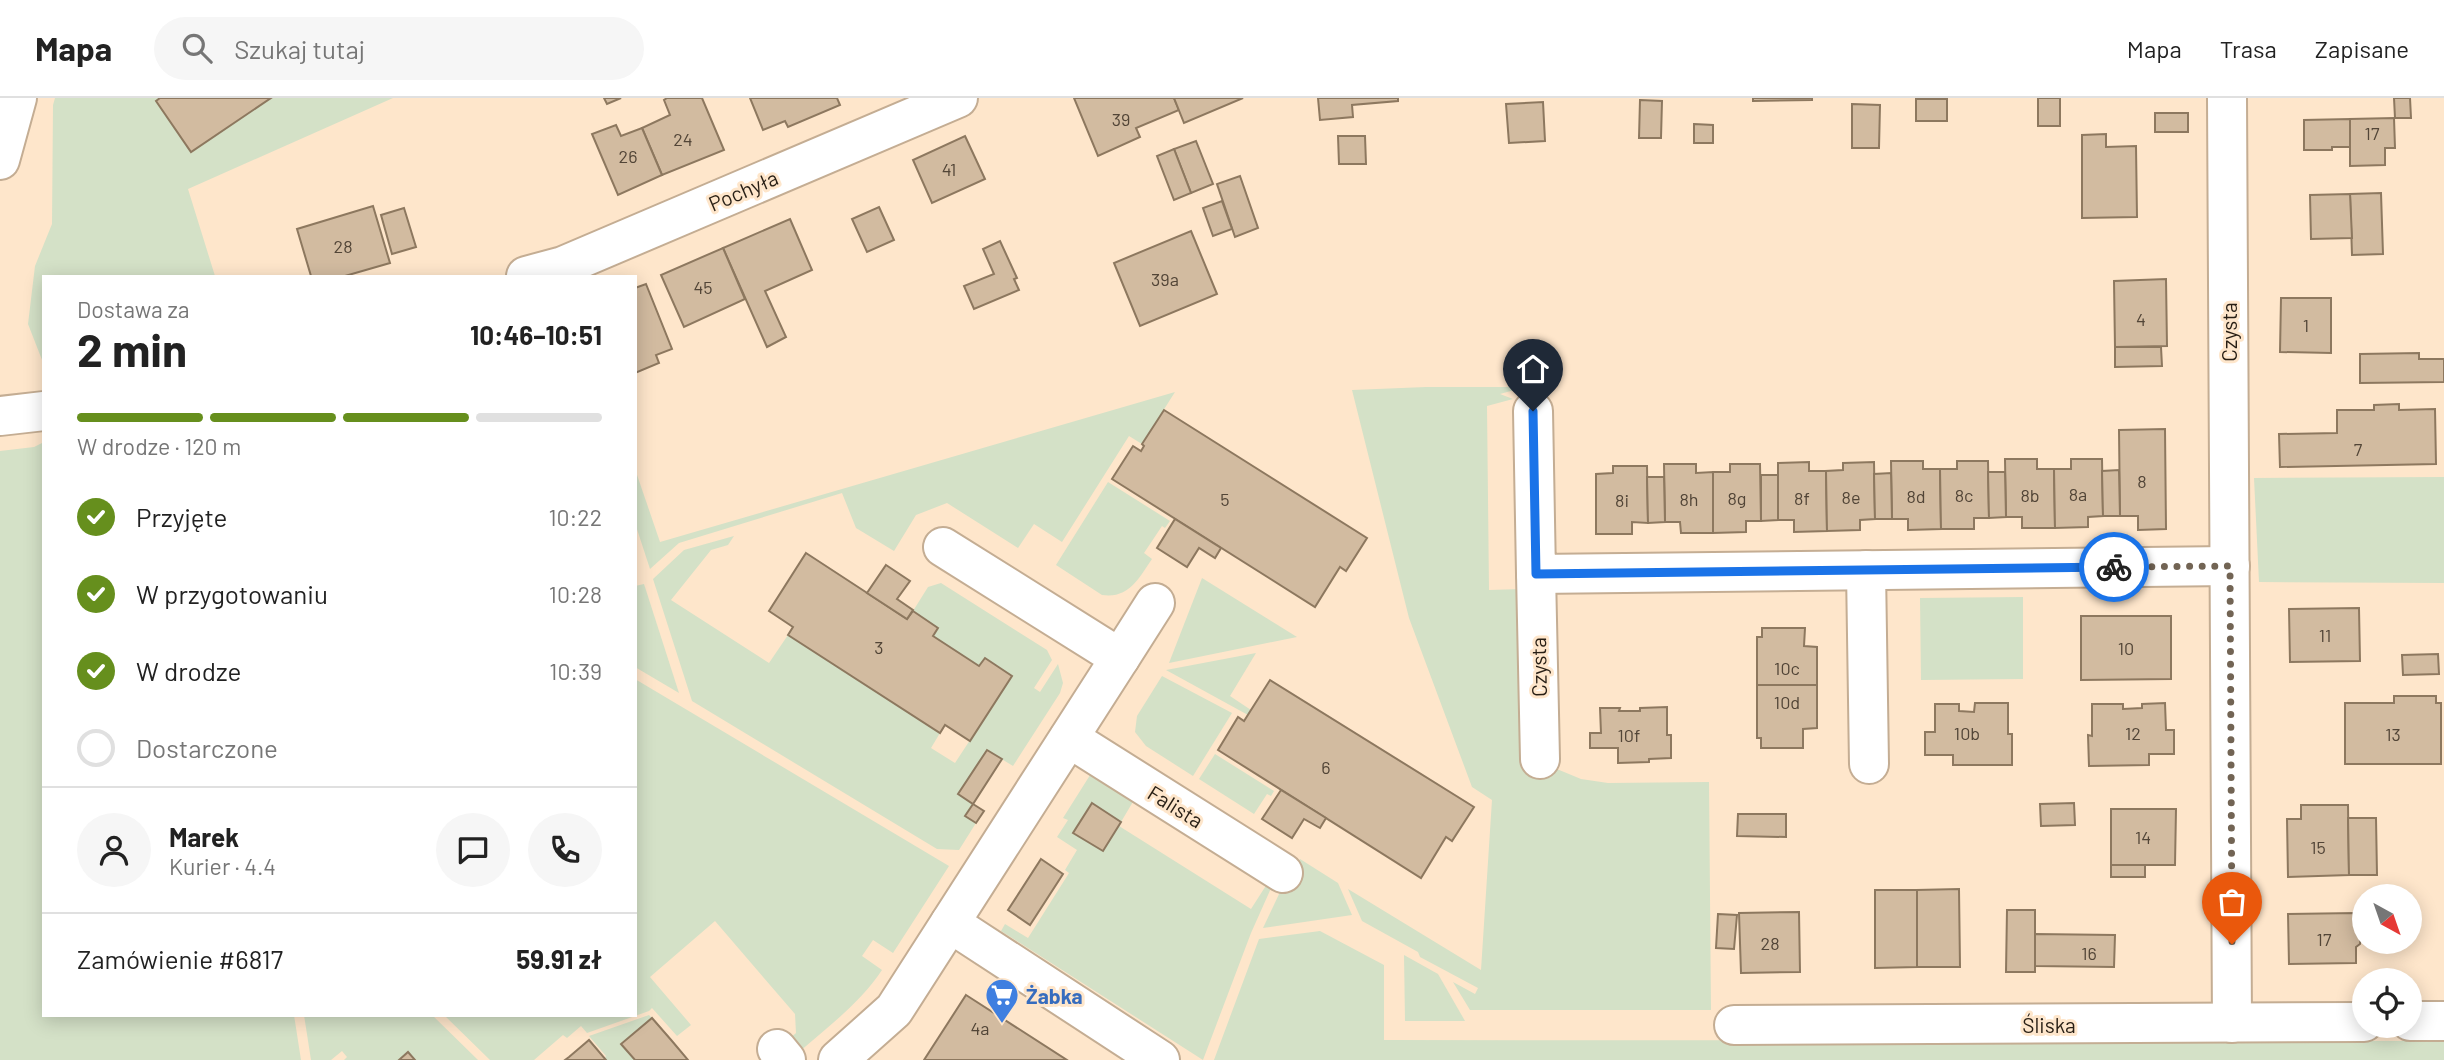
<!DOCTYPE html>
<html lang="pl">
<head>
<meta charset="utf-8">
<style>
  body { margin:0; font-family:Barlow,sans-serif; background:#f6f6f6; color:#222; height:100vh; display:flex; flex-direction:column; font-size:26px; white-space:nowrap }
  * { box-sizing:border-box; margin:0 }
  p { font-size:23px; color:#767676 }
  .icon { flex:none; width:38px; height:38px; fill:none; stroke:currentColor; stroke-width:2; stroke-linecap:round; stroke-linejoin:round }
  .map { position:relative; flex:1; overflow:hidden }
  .details { position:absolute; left:42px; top:177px; width:595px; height:742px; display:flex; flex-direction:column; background:#fff; border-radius:0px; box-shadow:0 4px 18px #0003 }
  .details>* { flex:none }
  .needle { width:46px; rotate:140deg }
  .controls { position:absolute; left:2352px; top:786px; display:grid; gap:14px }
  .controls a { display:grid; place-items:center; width:70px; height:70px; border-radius:50%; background:#fff; box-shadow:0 4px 18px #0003; font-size:35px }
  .pin { position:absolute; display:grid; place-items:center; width:60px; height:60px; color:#fff; margin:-72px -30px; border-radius:50% 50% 50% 0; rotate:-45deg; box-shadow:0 0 7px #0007 }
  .pin .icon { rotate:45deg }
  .courier { position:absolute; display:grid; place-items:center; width:70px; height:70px; margin:-35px; border:5px solid #1a73e8; border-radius:50%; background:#fff; color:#222; box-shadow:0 2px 9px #0007 }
  .head em { font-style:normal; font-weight:700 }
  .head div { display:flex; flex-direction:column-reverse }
  .head { display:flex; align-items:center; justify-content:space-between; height:119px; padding:0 35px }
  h1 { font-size:46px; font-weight:700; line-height:52px }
  .bar { display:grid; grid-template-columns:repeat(4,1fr); gap:10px 7px; align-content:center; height:84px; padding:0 35px }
  .bar i { height:9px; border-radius:5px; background:#e0e0e0 }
  .bar .current { background:#668f1d }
  .bar p { grid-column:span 4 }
  .line { display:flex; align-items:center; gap:18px; padding:0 35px; border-top:2px solid #e0e0e0 }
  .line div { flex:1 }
  .round { display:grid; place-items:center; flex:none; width:74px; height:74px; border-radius:37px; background:#f6f6f6 }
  ol { padding:0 35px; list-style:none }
  li { display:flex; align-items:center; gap:21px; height:77px }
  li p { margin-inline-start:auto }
  li .icon { padding:7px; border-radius:50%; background:#668f1d; color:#fff; stroke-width:4 }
  li:last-child { color:#767676 }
  li i { width:38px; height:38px; border:4px solid #e0e0e0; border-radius:50% }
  header { display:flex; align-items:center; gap:42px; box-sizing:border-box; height:98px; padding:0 35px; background:#fff; border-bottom:2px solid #e0e0e0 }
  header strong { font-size:33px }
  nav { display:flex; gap:38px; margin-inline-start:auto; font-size:24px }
  .search { width:490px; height:63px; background:#f6f6f6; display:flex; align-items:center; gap:18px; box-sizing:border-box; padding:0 24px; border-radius:38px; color:#767676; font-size:26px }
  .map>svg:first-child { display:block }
  .green { fill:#d4e1c7 }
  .building { fill:#d2bba0; stroke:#8d785f; stroke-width:2 }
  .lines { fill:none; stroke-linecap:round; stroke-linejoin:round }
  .minor-casing { stroke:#c4ad93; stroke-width:42 }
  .minor { stroke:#fff; stroke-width:38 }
  .done { stroke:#726454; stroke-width:7; stroke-dasharray:0 12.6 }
  .route { stroke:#1a73e8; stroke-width:9 }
  .labels { text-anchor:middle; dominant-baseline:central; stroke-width:6; stroke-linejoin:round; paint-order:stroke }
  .number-label { font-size:18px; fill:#524537 }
  .street-label { font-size:21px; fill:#271e14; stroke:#fee6cb }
  .shop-label { font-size:21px; font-weight:bold; fill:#366cbe; stroke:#fee6cb; text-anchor:start }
</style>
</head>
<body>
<header>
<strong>Mapa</strong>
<div class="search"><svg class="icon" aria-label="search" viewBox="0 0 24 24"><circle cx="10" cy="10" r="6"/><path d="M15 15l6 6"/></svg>Szukaj tutaj</div>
<nav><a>Mapa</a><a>Trasa</a><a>Zapisane</a></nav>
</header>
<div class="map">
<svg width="2444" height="962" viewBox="0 0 2444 962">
  <rect width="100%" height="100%" fill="#fee6cb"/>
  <g class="green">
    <polygon points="55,0 393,0 188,91 215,178 44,178 44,267 28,226 35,168 52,126 53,7"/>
    <polygon points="1426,289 1525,289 1500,296 1513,301 1487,308 1489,492 1521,491 1552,669 1581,681 1608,685 1709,684 1711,912 1470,912 1453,884 1475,896 1478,890 1420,859 1418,854 1362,823 1348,791 1481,872 1492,702 1472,689 1409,520 1352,292"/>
    <polygon points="1175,294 1142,346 1129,338 1062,444 1034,426 1018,450 947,405 916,417 894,453 856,430 842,395 679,445 650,471 635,425 635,371 660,444"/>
    <polygon points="44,344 44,917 294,917 301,962 0,962 0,353 34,349"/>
    <polygon points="2444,379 2444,485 2259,484 2254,380"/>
    <path d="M1108 384 1170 423 1165 430 1162 428 1144 455 1152 461C1139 480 1129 501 1102 497L1056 467Z"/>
    <polygon points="734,438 728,447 711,452 671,502 769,565 788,537 940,635 931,650 955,665 1012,578 985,560 979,568 933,538 938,530 913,513 928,489 941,485 1047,552 1052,562 1034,590 1040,594 1058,566 1063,585 1060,595 1013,668 987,652 958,696 973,706 966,718 976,725 959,752 937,751 692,603 653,481 684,452"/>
    <polygon points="1202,480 1297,539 1169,565"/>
    <polygon points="644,486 679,595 635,569 635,488"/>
    <polygon points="2023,499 2023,581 1921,582 1920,500"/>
    <polygon points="1256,555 1230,598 1251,612 1248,617 1166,572"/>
    <polygon points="1162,578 1232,615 1193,678 1146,648 1135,634 1137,618"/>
    <path d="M635 581 949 768 893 855 873 842 862 858 882 872C860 905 829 928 799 954L788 942 796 935 795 916 715 823 650 879 691 927 677 938 652 910 649 913 587 935 581 928 567 940 563 937 534 962H490L444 917H635Z"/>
    <polygon points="1215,656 1274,693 1271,698 1267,696 1254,716 1199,681"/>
    <polygon points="1092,674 1134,702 1121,724 1091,705 1073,734 1102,753 1119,728 1251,811 1267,786 1272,788 1251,835 1203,962 1001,833 1005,826 1028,840 1069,775 1065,772 1077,752 1057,739 1068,722 1063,720"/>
    <polygon points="1300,761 1338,785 1352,817 1263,830 1280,794"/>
    <polygon points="1320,833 1384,867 1384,942 2444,943 2444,962 1214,962 1259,841"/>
    <polygon points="1404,857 1438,876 1465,923 1405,923"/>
    <polygon points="304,917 432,917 478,962 344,962 347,959 342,953 331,962 311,962"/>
    <polygon points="649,917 652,920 621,945 635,962 606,962 605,960 606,958 589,938"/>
  </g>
  <g class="building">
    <polygon points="160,0 271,0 191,54 156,3"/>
    <polygon points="604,0 621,0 607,6"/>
    <polygon points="667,0 702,0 724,52 662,77 642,30 670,17 664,2"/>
    <polygon points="750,0 837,0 840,7 788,29 785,23 763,32"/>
    <polygon points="1074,0 1174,0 1179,12 1136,30 1140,39 1098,58"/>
    <polygon points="1174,0 1243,0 1184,25"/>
    <polygon points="1318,0 1398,0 1398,3 1352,7 1353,19 1320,22"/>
    <polygon points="1753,0 1812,0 1812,2 1753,3"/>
    <rect x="2038" y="0" width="22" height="28"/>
    <polygon points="2394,0 2410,0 2411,20 2395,20"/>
    <rect x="1916" y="1" width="31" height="22"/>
    <polygon points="1640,2 1662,3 1661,40 1639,40"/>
    <polygon points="1543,4 1545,43 1509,45 1506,6"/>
    <polygon points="1852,6 1880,7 1879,50 1852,50"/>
    <rect x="2155" y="15" width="33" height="19"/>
    <polygon points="2394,20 2395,50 2385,50 2385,67 2350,68 2350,21"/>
    <polygon points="2350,21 2350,49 2332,49 2332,52 2304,52 2304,22"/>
    <polygon points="1694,26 1713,27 1713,45 1694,45"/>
    <polygon points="616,27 621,38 642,30 662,77 618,97 592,36"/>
    <polygon points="2106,36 2106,49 2136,48 2137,119 2082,120 2082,37"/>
    <polygon points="965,38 985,81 932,105 913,62"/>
    <polygon points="1338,38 1365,38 1366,66 1339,66"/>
    <polygon points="1196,43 1213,86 1191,95 1174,51"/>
    <polygon points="1174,51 1191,95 1174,102 1157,58"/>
    <polygon points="1240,78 1258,130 1235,139 1217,86"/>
    <polygon points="2381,95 2383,156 2352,157 2350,96"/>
    <polygon points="2350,96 2352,140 2311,141 2310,97"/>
    <polygon points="1222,103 1232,131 1213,138 1203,110"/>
    <polygon points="373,108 390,165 345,178 311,178 297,131"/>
    <polygon points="879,109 894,142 867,154 852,121"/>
    <polygon points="404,110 416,149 392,156 381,117"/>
    <polygon points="790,121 812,172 765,193 786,239 767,249 723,150"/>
    <polygon points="1191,133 1217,196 1140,228 1114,165"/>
    <polygon points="1000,143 1017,180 1014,181 1019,192 974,211 964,188 994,176 983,151"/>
    <polygon points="723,150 745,201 684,229 661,177"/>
    <polygon points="2166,181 2167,248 2115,249 2114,183"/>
    <polygon points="646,186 672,251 656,257 659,265 635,275 635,190"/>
    <polygon points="2281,200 2331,200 2331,255 2280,254"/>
    <polygon points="2115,249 2161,249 2162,268 2115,269"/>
    <polygon points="2419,255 2419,261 2444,261 2444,284 2360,285 2360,256"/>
    <polygon points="2399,306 2399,312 2435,311 2436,366 2280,369 2279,336 2337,335 2337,312 2374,312 2374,307"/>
    <polygon points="1164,312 1367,440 1346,473 1340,469 1315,509 1112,381 1133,348 1141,353 1144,348 1142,346"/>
    <polygon points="2165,331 2166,431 2138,432 2138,418 2120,418 2119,332"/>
    <polygon points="2005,361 2037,361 2037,371 2054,371 2055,430 2022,430 2022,419 2006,419"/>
    <polygon points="2071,361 2102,361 2103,418 2088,419 2088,429 2055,430 2054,371 2071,371"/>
    <polygon points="1891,363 1923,363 1923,371 1940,371 1941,431 1908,432 1908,421 1892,421"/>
    <polygon points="1957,363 1988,363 1989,420 1974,420 1974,431 1941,431 1940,371 1957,371"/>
    <polygon points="1809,364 1809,373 1826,373 1827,433 1794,434 1794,422 1778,422 1778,365"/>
    <polygon points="1874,364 1875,421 1860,422 1860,432 1827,433 1826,373 1843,372 1843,365"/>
    <polygon points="1664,366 1696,366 1696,375 1713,374 1713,435 1681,435 1680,424 1665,424"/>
    <polygon points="1730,366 1760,366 1761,423 1746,423 1746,434 1713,435 1713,374 1730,374"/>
    <polygon points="1613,368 1647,368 1648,425 1632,424 1632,436 1596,436 1596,376 1613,375"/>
    <polygon points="2119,372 2120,418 2103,418 2102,373"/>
    <polygon points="1988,374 2005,374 2006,419 1989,420"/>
    <polygon points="1891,375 1892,421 1875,421 1874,376"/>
    <polygon points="1761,377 1778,377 1778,422 1761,423"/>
    <polygon points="1647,379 1664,379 1665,424 1648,425"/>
    <polygon points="1175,421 1221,450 1215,460 1199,450 1187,469 1157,450"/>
    <polygon points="806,455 907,521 913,513 938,530 933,538 979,568 985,560 1012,578 970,643 945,627 940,635 788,537 793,529 769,513"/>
    <polygon points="886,467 910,483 897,501 913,512 907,521 867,495"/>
    <polygon points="2359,510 2360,563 2290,564 2289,511"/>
    <polygon points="2081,518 2171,518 2171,581 2081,582"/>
    <polygon points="1762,530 1805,530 1804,548 1817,549 1817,587 1757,587 1757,539 1762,539"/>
    <polygon points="2438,556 2439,576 2403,577 2402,557"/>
    <polygon points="1270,582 1474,709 1452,743 1446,739 1421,780 1218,652 1238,619 1244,623"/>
    <polygon points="1757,587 1817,587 1817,630 1803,631 1803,650 1761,650 1761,640 1757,640"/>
    <polygon points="2394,598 2436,598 2436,605 2441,605 2441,666 2345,666 2345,605 2394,605"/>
    <polygon points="1975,605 2008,605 2008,636 2012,636 2012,667 1953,667 1953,657 1925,657 1925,634 1935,634 1935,606 1959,606 1959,613 1974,614"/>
    <polygon points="2165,605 2166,632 2174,632 2174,656 2149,656 2149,667 2089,668 2088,637 2092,638 2092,606 2123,606 2123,611 2142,610 2142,606"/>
    <polygon points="1667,609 1667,637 1671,637 1671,660 1649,661 1649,664 1618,665 1618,650 1590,650 1590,635 1601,635 1600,610 1620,610 1619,613 1640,613 1640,610"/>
    <polygon points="987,652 1002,661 973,706 958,696"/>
    <polygon points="1281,692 1326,720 1320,730 1304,721 1292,740 1262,721"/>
    <polygon points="1092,705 1121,724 1103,753 1073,735"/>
    <polygon points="2074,705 2075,727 2041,728 2040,706"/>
    <polygon points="973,706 984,713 976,725 965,718"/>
    <polygon points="2301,707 2348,707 2349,777 2288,779 2287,721 2301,721"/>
    <polygon points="2111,711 2176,711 2175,767 2111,767"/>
    <polygon points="1738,716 1786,716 1786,739 1737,738"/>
    <polygon points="2348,720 2376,720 2377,777 2349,777"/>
    <polygon points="1041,761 1063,776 1030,827 1008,812"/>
    <rect x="2111" y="767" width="34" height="12"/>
    <polygon points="1959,791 1960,869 1917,869 1917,792"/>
    <polygon points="1875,792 1917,792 1917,869 1875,870"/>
    <polygon points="2007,812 2035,812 2035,874 2006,874"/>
    <polygon points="1799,814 1800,874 1741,875 1739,815"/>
    <polygon points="2356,815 2356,832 2361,836 2360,846 2356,849 2356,865 2289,866 2288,816"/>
    <polygon points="1718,816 1737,817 1734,851 1716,850"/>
    <polygon points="2035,836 2115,837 2114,869 2035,868"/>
    <polygon points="966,897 1067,962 924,962"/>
    <polygon points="652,920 672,943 688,962 635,962 621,946"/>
    <polygon points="589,942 606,962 565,962 569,959"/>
    <polygon points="408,954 415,962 399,962"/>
  </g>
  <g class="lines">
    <defs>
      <g id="minor">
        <polyline points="2227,0 2232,925"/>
        <polyline points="0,62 17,0"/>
        <polyline points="526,178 563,168 958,0"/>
        <polyline points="1533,313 1536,476 2230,468"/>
        <polyline points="0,318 44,313"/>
        <polyline points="1866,472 1869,666"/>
        <polyline points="1536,476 1540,661"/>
        <polyline points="1120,560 1155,505"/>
        <polyline points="1069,640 1283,775"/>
        <polyline points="950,825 1160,962"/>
        <polyline points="2410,923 2444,923"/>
        <polyline points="1734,927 2364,924"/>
        <polyline points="777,951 786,962"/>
        <polyline points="838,962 894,912 1120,560 943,449"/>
      </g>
    </defs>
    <use href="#minor" class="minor-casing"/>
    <use href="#minor" class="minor"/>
  </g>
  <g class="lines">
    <polyline class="done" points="2114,469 2230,468 2232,846"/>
    <polyline class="route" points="1533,313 1536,476 2114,469"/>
  </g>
  <defs>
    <symbol id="supermarket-pin" viewBox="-11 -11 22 30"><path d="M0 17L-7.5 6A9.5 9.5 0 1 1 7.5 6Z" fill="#3f7fe0" stroke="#fee6cb"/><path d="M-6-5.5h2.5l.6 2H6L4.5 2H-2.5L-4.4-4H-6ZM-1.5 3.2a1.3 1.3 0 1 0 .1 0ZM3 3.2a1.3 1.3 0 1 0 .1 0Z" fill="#fff"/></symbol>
  </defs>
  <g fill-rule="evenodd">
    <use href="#supermarket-pin" x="983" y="878" width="38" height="52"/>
  </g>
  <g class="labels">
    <g class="number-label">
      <text x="1121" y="21">39</text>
      <text x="2372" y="35">17</text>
      <text x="683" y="41">24</text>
      <text x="628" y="58">26</text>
      <text x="949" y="71">41</text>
      <text x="343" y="148">28</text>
      <text x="1165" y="181">39a</text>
      <text x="703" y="189">45</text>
      <text x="2141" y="221">4</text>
      <text x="2306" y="227">1</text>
      <text x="2358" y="351">7</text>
      <text x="2142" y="383">8</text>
      <text x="2078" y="396">8a</text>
      <text x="1964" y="397">8c</text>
      <text x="2030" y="397">8b</text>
      <text x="1916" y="398">8d</text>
      <text x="1851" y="399">8e</text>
      <text x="1737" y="400">8g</text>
      <text x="1802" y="400">8f</text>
      <text x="1225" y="401">5</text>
      <text x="1689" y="401">8h</text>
      <text x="1622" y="402">8i</text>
      <text x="2325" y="537">11</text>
      <text x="879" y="549">3</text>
      <text x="2126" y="550">10</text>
      <text x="1787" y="570">10c</text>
      <text x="1787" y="604">10d</text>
      <text x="1967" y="635">10b</text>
      <text x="2133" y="635">12</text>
      <text x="2393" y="636">13</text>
      <text x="1629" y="637">10f</text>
      <text x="1326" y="669">6</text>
      <text x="2143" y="739">14</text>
      <text x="2318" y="749">15</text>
      <text x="2324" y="841">17</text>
      <text x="1770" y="845">28</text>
      <text x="2089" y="855">16</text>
      <text x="980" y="930">4a</text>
    </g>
    <g class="street-label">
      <text transform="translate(743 92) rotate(-23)">Pochyła</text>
      <text transform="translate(2228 234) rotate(-90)">Czysta</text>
      <text transform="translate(1538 569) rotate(-91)">Czysta</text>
      <text transform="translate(1176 708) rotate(32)">Falista</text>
      <text x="2049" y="926">Śliska</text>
    </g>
    <g class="shop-label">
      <text x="1026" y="897">Żabka</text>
    </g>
  </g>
</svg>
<div class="controls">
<a><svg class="needle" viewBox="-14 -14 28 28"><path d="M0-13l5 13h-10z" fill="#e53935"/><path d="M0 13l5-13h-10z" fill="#767676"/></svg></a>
<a><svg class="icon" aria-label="locate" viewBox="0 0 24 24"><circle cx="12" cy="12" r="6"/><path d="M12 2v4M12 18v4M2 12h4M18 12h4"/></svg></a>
</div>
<div class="pin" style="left:2232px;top:846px;background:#ea580c"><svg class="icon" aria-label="bag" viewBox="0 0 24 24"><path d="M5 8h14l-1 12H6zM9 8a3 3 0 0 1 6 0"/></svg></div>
<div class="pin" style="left:1533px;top:313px;background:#1f2937"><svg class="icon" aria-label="home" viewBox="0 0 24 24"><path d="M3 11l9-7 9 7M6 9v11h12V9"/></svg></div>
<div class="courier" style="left:2114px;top:469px"><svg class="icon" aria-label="bike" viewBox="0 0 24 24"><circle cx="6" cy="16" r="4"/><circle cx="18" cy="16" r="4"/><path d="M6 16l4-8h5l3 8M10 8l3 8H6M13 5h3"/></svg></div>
<section class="details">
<div class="head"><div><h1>2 min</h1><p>Dostawa za</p></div><em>10:46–10:51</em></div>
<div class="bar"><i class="current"></i><i class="current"></i><i class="current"></i><i></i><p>W drodze · 120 m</p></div>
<ol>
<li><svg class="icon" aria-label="check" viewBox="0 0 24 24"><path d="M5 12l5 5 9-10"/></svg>Przyjęte<p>10:22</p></li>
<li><svg class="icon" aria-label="check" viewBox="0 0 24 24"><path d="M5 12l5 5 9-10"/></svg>W przygotowaniu<p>10:28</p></li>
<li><svg class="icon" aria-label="check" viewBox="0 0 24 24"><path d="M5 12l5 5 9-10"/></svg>W drodze<p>10:39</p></li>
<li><i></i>Dostarczone</li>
</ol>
<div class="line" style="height:126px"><a class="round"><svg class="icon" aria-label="person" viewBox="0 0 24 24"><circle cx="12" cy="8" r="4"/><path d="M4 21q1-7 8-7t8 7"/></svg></a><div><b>Marek</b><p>Kurier · 4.4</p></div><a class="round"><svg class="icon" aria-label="chat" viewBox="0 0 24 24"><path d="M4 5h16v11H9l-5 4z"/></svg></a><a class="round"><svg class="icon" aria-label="phone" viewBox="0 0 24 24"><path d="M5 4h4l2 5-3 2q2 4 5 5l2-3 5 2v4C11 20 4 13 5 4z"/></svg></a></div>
<div class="line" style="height:91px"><div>Zamówienie #6817</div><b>59.91 zł</b></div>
</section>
</div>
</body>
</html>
